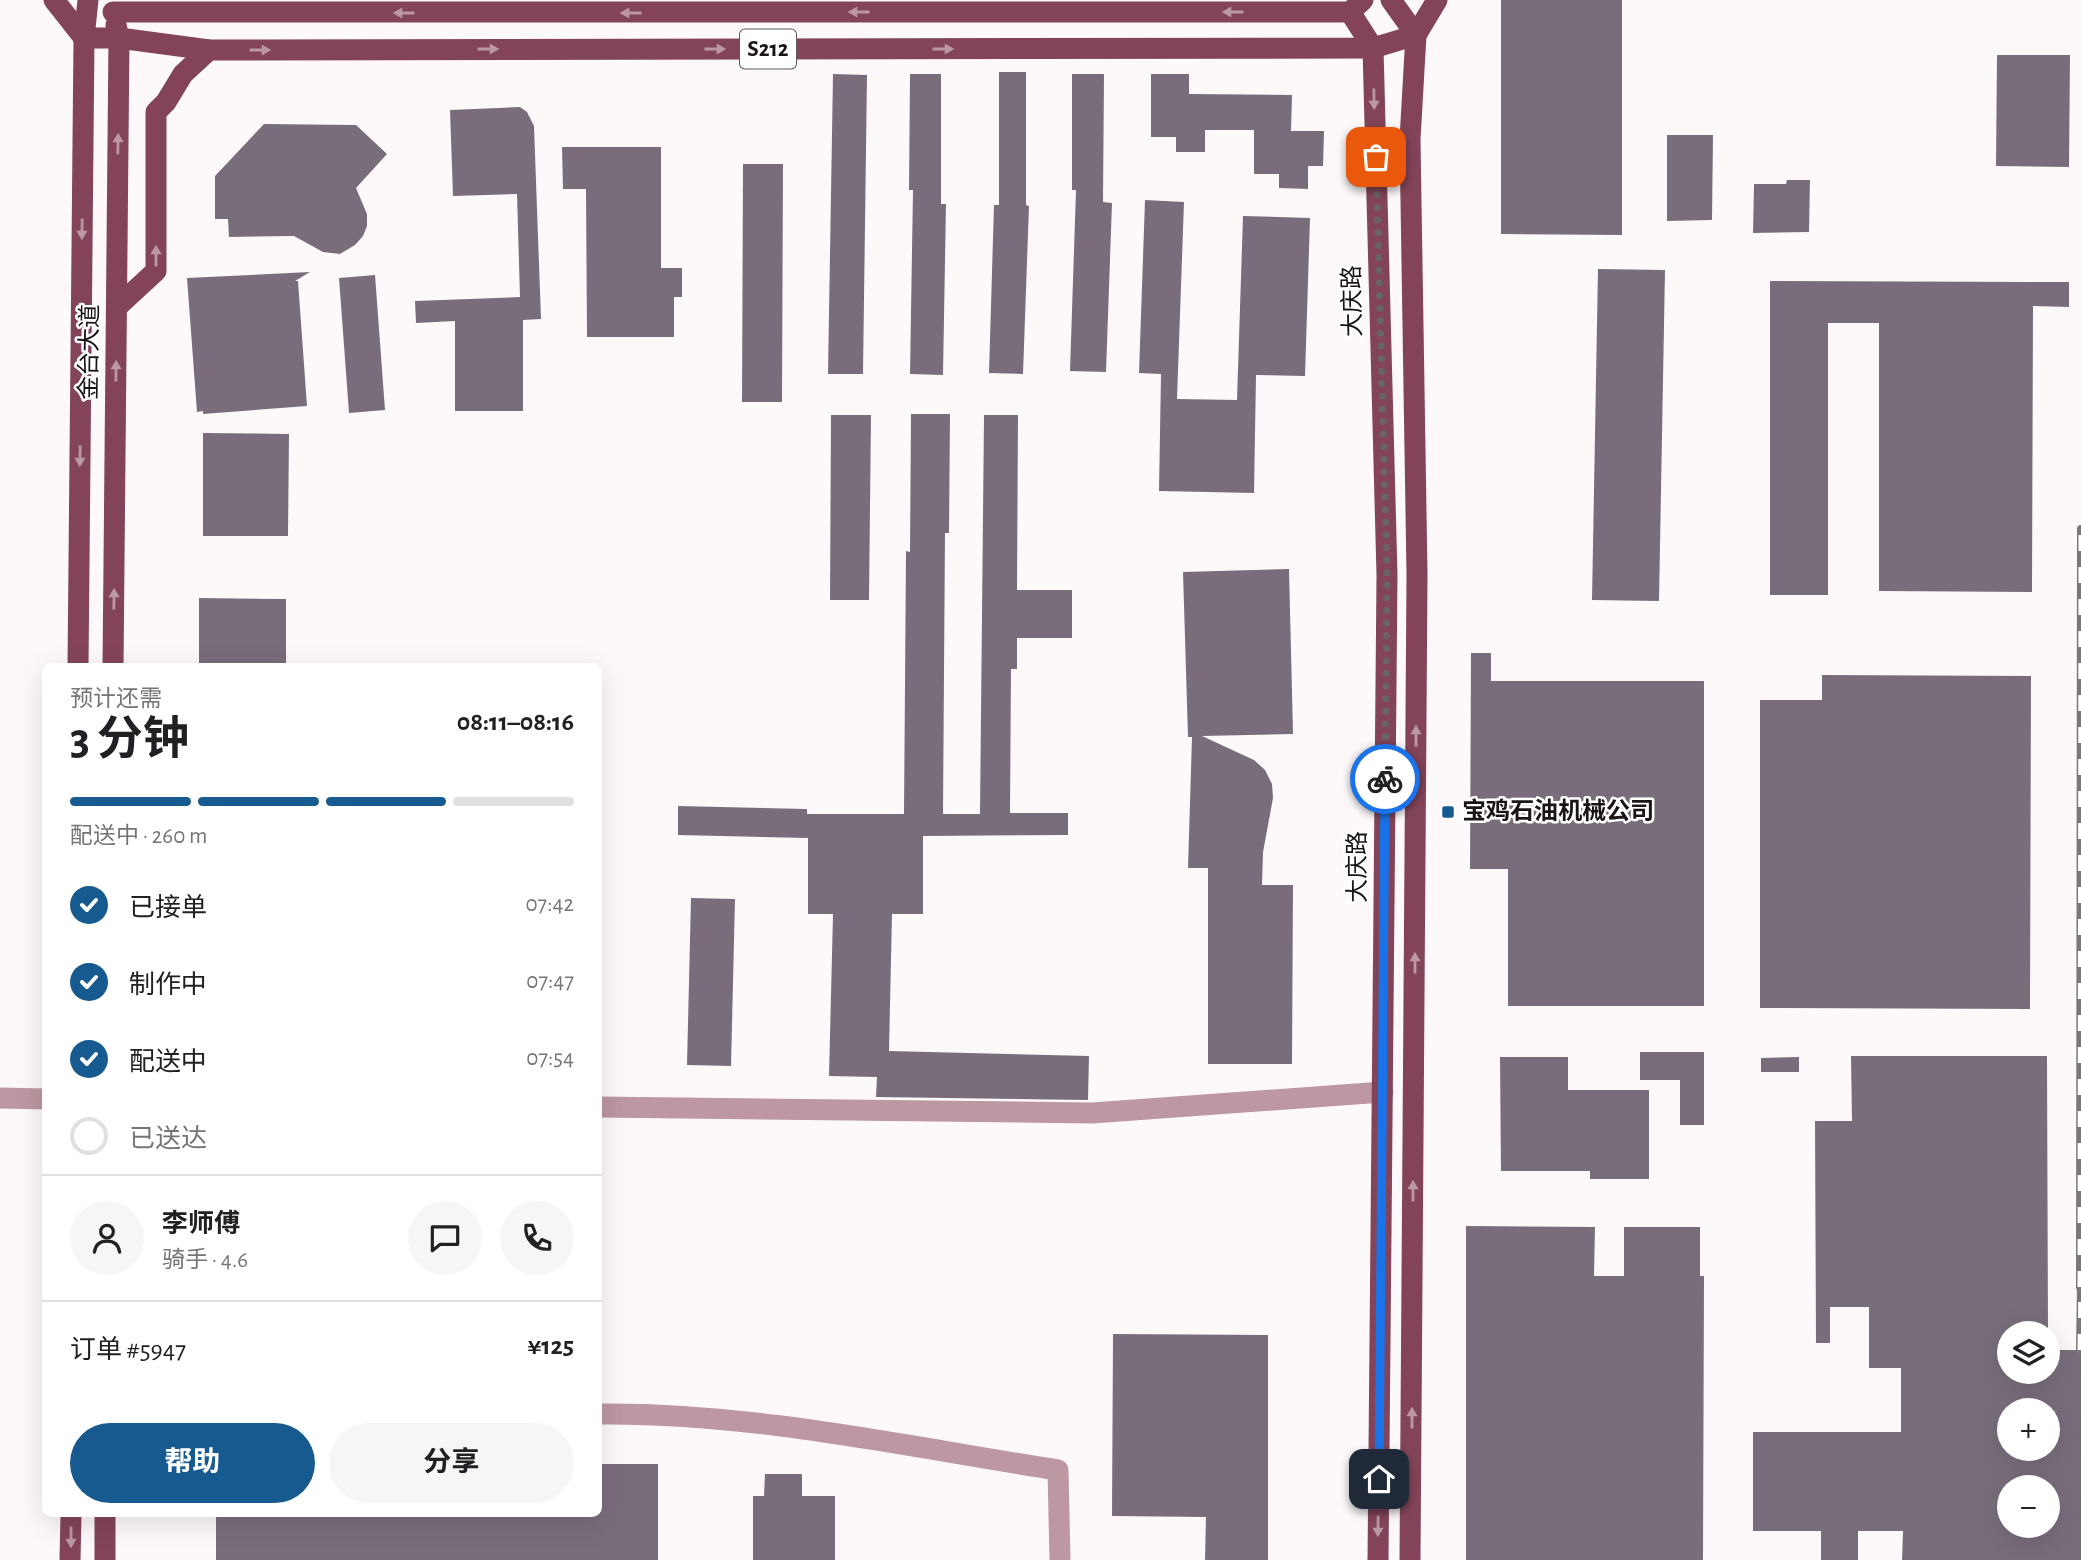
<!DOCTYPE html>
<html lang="zh">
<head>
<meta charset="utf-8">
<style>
  body { margin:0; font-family:"Alegreya Sans","Noto Sans SC",sans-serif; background:#f6f6f6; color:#202124; height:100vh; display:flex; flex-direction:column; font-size:26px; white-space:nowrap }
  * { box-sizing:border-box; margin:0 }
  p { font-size:23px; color:#757577 }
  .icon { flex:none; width:38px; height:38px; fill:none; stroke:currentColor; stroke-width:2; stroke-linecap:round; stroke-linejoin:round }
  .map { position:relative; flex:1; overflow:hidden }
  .details { position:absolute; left:42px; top:663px; width:560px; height:854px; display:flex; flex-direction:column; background:#fff; border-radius:10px; box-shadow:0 7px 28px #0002 }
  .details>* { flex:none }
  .tools { position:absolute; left:1997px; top:1321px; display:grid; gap:14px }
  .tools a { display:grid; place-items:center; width:63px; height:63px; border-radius:50%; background:#fff; box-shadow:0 7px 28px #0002; font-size:35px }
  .pin { position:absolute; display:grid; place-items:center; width:60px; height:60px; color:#fff; margin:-30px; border-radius:14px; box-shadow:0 4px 10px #0006 }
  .courier { position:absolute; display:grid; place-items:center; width:70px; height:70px; margin:-35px; border:5px solid #1a73e8; border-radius:50%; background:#fff; color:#222; box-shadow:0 2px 9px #0007 }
  .headline em { font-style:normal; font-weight:700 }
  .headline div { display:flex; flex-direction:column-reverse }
  .headline { display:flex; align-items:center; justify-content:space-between; height:119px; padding:0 28px }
  h1 { font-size:46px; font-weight:700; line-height:52px }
  .bar { display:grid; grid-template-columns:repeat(4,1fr); gap:10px 7px; align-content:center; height:84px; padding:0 28px }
  .bar i { height:9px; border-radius:5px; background:#e0e0e0 }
  .bar .on { background:#165a8f }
  .bar p { grid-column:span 4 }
  .line { display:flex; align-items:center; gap:18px; padding:0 28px; border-top:2px solid #e0e0e0 }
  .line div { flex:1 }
  .round { display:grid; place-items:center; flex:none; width:74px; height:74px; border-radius:37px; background:#f6f6f6 }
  ol { padding:0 28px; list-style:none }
  li { display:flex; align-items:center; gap:21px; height:77px }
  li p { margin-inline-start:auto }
  li .icon { padding:7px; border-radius:50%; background:#165a8f; color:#fff; stroke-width:4 }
  li:last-child { color:#757577 }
  li i { width:38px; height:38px; border:4px solid #e0e0e0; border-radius:50% }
  .primary-button { display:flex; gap:14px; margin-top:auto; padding:14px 28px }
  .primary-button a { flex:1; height:80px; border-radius:42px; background:#165a8f; color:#fff; font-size:28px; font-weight:700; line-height:80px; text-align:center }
  .primary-button a+a { background:#f6f6f6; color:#202124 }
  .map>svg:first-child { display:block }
  .building { fill:#796d7b; fill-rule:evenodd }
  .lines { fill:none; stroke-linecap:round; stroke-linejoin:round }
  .minor { stroke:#bd97a1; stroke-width:21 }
  .major { stroke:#834459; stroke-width:21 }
  .rail-casing { stroke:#7b7679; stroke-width:8 }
  .rail { stroke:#fff; stroke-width:5; stroke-dasharray:16; stroke-linecap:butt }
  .oneway { fill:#bb98a4 }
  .done { stroke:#696467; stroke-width:7; stroke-dasharray:0 12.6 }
  .route { stroke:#1a73e8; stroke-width:9 }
  .poi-dot { fill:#165a8f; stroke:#fff; stroke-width:2.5 }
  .labels { text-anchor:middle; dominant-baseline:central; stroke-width:5; stroke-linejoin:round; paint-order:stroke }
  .shield { fill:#fff; stroke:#5f5a5d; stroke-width:2 }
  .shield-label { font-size:23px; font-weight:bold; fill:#1a1317 }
  .street-label { font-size:24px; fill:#1a1317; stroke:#fff }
  .poi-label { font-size:24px; font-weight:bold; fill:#1a1317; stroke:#fff; text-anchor:start }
</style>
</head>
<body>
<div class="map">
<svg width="2081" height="1560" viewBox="0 0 2081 1560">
  <rect width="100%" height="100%" fill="#fdf9fb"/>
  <g class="building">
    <polygon points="1501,0 1622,0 1622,235 1501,234"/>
    <polygon points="1997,55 2070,55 2069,167 1996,166"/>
    <polygon points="999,72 1026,72 1026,205 1029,206 1023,374 989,373 994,205 999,205"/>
    <polygon points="833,74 867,75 863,374 828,374"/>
    <polygon points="910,74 941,74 941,204 946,204 943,375 910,374 913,190 909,190"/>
    <polygon points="1072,74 1104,74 1103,202 1112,203 1106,372 1070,371 1076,190 1072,190"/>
    <polygon points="1151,74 1189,74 1189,94 1292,95 1291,131 1324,131 1323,166 1308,166 1308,189 1279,188 1279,174 1254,174 1254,130 1205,130 1205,152 1176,152 1176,137 1151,137"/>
    <polygon points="520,107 527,112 534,126 541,319 523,320 523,411 455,411 455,321 416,323 415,301 520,297 517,194 453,196 450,110"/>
    <polygon points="264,124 356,125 387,154 356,188 367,214 367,226 363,236 355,245 340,254 323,252 294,236 229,237 228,219 215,219 215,176"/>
    <polygon points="1667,135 1713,135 1712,220 1667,221"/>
    <polygon points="562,147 661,147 661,268 682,268 682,297 674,297 674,337 587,337 586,189 563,189"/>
    <polygon points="743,164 783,164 782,402 742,402"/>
    <polygon points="1787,180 1810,180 1809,232 1753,233 1754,184 1786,184"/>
    <polygon points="1145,200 1184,202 1177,399 1237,400 1243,216 1310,218 1305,376 1256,375 1254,493 1159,491 1161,374 1139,373"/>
    <polygon points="1598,269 1665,270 1659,601 1592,600"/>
    <polygon points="310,272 295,281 298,281 307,406 203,414 203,411 197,412 187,278"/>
    <polygon points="375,275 385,410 349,413 339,278"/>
    <polygon points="1770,281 2069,282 2069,307 2033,306 2032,592 1879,591 1879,323 1828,323 1828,595 1770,595"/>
    <polygon points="911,414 950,414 949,533 945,533 943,814 980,814 984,415 1018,415 1017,590 1072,590 1072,638 1017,638 1017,669 1011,669 1010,813 1068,813 1068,835 923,836 923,914 892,914 889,1051 1089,1056 1088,1100 876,1097 877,1077 829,1076 833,914 808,914 808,838 678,835 678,806 807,809 807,814 904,814 906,551 910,552"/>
    <polygon points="831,415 871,415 869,600 830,600"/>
    <polygon points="203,433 289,434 288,536 203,536"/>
    <polygon points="1289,569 1293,734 1202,736 1254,760 1265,770 1272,784 1273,798 1263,852 1262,885 1293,885 1292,1064 1208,1064 1208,868 1188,868 1192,737 1188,737 1183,572"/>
    <polygon points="199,598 286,599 286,667 199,667"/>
    <polygon points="1471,653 1491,653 1491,681 1704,681 1704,1006 1508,1006 1508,869 1470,869"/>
    <polygon points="1822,675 2031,676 2030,1009 1760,1008 1760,700 1822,700"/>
    <polygon points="691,898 735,899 731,1066 687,1065"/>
    <polygon points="1640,1052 1704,1052 1704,1125 1680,1125 1680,1080 1640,1080"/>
    <path d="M1851 1056H2047L2048 1334H2009V1372H2048V1350H2081V1560H1902L1903 1531H1858V1560H1821V1531H1753V1432H1901V1368H1869V1307H1830V1343H1816L1815 1121H1852ZM2009 1409H2048V1449H2009ZM2009 1488H2048V1526H2009Z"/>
    <polygon points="1500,1057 1568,1057 1568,1090 1649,1090 1649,1179 1590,1179 1590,1171 1501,1171"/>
    <polygon points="1799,1057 1799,1072 1761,1072 1761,1058"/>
    <polygon points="1466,1226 1595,1227 1594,1276 1624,1276 1624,1227 1700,1227 1700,1276 1704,1276 1703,1560 1466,1560"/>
    <polygon points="1113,1334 1268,1335 1268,1560 1205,1560 1206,1517 1112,1516"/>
    <polygon points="598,1464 658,1464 658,1560 216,1560 216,1514 598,1514"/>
    <polygon points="765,1474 802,1474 802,1496 835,1496 835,1560 753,1560 753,1496 764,1496"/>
  </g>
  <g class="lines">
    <g class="minor">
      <polyline points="0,1098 46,1099"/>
      <polyline points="598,1107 1092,1113 1383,1092"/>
      <path d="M598 1414C750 1412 909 1447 1058 1470L1060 1560"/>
    </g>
    <g class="major">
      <polyline points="54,0 84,38"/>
      <polyline points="1391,0 1416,35 1410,139 1417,575 1410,1560"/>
      <polyline points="113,12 1350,12 1363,0"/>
      <polyline points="1350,12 1373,48 1387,575 1378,1560"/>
      <polyline points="84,38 119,38 209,50 1373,48 1416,35 1437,0"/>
      <polyline points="117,307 156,271 156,112 166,102 183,74 209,50"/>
      <polyline points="78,667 84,38 88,0"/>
      <polyline points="113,667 119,38 116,25"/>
      <polyline points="70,1560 71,1514"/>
      <polyline points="105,1560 105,1514"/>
    </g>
    <defs>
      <g id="rail">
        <polyline points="2080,1287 2081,529"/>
        <polyline points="2080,1350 2081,1283"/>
      </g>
    </defs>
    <use href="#rail" class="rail-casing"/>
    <use href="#rail" class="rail"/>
  </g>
  <defs><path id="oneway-solid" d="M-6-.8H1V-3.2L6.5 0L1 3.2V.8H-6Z" transform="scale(1.75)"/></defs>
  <g class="oneway">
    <use href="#oneway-solid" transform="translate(859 12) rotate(180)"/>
    <use href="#oneway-solid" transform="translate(1233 12) rotate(180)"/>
    <use href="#oneway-solid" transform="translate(404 13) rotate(180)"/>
    <use href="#oneway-solid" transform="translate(631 13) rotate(180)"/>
    <use href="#oneway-solid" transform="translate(488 49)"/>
    <use href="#oneway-solid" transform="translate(715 49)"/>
    <use href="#oneway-solid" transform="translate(943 49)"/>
    <use href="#oneway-solid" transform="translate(260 50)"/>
    <use href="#oneway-solid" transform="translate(1374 99) rotate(89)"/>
    <use href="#oneway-solid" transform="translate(118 144) rotate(-89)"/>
    <use href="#oneway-solid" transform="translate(82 229) rotate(91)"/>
    <use href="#oneway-solid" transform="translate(156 256) rotate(-90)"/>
    <use href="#oneway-solid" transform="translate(116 371) rotate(-89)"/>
    <use href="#oneway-solid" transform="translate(80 456) rotate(91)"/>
    <use href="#oneway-solid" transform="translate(114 599) rotate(-89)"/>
    <use href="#oneway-solid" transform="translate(1416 736) rotate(-90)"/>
    <use href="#oneway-solid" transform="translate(1415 963) rotate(-90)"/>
    <use href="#oneway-solid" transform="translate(1413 1191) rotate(-90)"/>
    <use href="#oneway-solid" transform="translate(1412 1418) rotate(-90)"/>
    <use href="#oneway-solid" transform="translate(1378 1526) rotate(91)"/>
    <use href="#oneway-solid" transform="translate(71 1537) rotate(90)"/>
  </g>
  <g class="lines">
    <polyline class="done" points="1376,157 1387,575 1385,779"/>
    <polyline class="route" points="1379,1479 1385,779"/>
  </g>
  <rect class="poi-dot" x="1441" y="805" width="14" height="14" rx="3.5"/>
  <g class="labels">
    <rect class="shield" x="740" y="29.5" width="56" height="39" rx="5"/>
    <g class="shield-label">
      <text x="768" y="49">S212</text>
    </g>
    <g class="street-label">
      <text transform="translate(1353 301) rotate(-91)">大庆路</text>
      <text transform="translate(90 352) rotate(-89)">金台大道</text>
      <text transform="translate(1358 867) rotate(-90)">大庆路</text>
    </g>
    <g class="poi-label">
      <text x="1462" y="812">宝鸡石油机械公司</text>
    </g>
  </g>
</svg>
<div class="tools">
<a><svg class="icon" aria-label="layers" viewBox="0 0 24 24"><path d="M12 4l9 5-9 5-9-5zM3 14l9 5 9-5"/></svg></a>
<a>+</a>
<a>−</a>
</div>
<div class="pin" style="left:1376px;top:157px;background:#ea580c"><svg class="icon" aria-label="bag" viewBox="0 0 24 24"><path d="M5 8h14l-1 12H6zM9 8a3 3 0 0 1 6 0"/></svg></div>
<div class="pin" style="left:1379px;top:1479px;background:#1f2937"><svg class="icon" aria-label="home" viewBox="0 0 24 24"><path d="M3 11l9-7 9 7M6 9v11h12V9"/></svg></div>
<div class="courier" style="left:1385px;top:779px"><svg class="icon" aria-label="bike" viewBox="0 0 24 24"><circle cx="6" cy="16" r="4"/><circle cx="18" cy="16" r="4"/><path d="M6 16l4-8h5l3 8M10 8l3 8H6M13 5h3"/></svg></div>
<section class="details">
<div class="headline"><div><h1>3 分钟</h1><p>预计还需</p></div><em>08:11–08:16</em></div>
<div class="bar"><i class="on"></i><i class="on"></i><i class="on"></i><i></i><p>配送中 · 260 m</p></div>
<ol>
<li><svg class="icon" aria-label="check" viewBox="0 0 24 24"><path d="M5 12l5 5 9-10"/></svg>已接单<p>07:42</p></li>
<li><svg class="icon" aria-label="check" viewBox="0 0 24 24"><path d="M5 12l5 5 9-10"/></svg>制作中<p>07:47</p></li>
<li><svg class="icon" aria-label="check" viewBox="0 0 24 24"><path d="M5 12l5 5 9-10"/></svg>配送中<p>07:54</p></li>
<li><i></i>已送达</li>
</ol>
<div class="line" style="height:126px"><a class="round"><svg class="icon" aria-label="person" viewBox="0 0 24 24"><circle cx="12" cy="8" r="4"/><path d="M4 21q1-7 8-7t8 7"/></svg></a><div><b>李师傅</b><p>骑手 · 4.6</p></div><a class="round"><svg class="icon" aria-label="chat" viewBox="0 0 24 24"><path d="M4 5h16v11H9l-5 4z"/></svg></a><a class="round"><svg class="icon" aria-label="phone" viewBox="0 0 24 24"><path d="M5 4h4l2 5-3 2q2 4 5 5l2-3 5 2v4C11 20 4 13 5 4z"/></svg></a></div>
<div class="line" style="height:91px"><div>订单 #5947</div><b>¥125</b></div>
<div class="primary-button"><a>帮助</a><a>分享</a></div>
</section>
</div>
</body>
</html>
